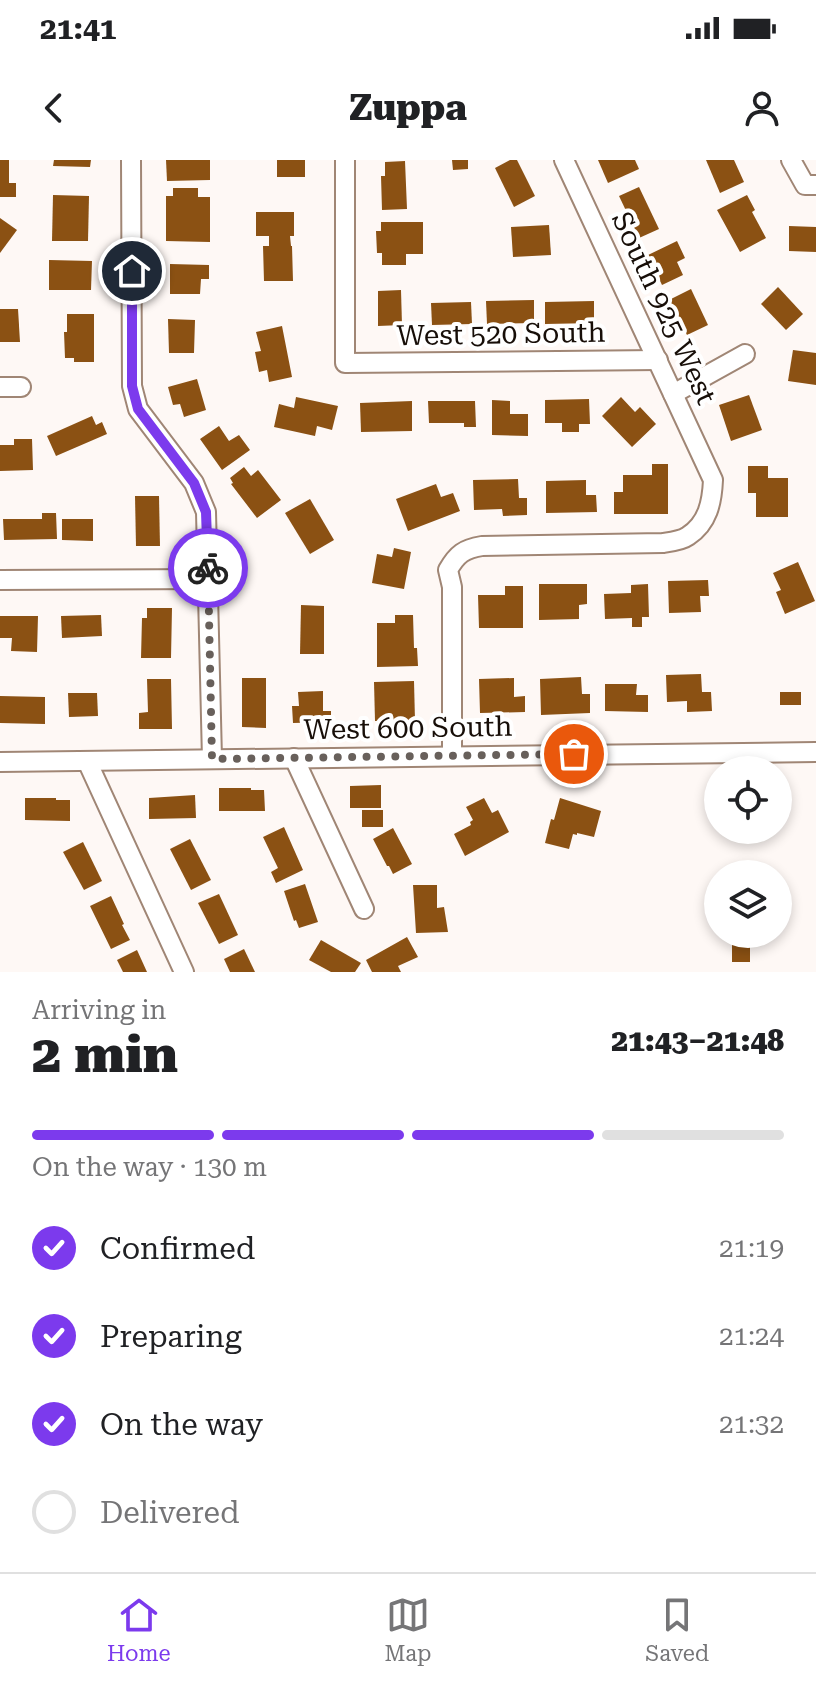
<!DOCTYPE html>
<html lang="en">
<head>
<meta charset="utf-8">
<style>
  body { margin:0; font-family:"Roboto Serif",serif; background:#f2f2f2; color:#202124; height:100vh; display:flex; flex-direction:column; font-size:30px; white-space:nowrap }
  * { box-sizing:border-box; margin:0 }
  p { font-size:26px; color:#757577 }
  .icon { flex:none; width:44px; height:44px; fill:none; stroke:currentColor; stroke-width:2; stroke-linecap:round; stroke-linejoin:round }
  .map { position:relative; height:812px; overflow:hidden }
  .side { display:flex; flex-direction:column; background:#fff; flex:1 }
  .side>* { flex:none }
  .controls { position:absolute; left:704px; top:596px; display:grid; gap:16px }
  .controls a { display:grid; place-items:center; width:88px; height:88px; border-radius:50%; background:#fff; box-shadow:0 4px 12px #0003; font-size:40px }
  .pin { position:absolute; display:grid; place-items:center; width:68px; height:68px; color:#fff; margin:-34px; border:4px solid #fff; border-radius:50%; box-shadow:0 2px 8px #0007 }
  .courier { position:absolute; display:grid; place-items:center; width:80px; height:80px; margin:-40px; border:6px solid #7c3aed; border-radius:50%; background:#fff; color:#222; box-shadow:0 2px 10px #0007 }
  .headline em { font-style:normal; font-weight:800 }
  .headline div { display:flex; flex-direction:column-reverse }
  .headline { display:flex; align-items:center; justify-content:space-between; height:136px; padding:0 32px }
  h1 { font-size:52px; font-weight:800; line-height:60px }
  .bar { display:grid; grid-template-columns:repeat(4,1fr); gap:12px 8px; align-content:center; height:96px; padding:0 32px }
  .bar i { height:10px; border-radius:6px; background:#e0e0e0 }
  .bar .current { background:#7c3aed }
  .bar p { grid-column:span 4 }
  ol { padding:0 32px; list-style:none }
  li { display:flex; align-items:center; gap:24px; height:88px }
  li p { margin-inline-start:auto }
  li .icon { padding:8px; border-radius:50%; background:#7c3aed; color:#fff; stroke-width:4 }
  li:last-child { color:#757577 }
  li i { width:44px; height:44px; border:4px solid #e0e0e0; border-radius:50% }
  .status { display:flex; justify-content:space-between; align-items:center; height:56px; padding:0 40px; background:#fff; direction:ltr }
  .status svg { height:22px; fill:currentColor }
  header { display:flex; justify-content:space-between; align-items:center; height:104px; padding:0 32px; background:#fff; font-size:36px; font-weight:800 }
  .tab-bar { display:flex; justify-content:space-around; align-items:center; height:112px; border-top:2px solid #e0e0e0; background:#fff; font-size:22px; color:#757577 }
  .tab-bar a { display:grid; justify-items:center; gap:4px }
  .tab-bar .current { color:#7c3aed }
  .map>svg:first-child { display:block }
  .building { fill:#8b5113 }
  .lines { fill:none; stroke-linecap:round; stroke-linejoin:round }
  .minor-casing { stroke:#a08675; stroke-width:22 }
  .minor { stroke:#fff; stroke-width:18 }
  .done { stroke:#68605b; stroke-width:8; stroke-dasharray:0 14.4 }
  .route { stroke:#7c3aed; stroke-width:10 }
  .labels { text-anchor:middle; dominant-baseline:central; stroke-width:8; stroke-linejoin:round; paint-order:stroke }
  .street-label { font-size:28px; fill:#170e08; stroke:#fff }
</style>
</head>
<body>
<div class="status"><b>21:41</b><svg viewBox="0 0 49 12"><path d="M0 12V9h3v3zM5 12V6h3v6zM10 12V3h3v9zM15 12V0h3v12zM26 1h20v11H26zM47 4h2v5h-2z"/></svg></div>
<header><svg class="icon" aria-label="back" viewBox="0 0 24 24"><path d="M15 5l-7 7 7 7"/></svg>Zuppa<svg class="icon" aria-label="person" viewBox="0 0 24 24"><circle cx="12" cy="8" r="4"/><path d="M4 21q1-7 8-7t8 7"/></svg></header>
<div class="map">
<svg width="816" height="812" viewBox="0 0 816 812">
  <rect width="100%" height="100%" fill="#fef8f5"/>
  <g class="building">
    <polygon points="0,0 9,0 9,23 16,23 16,37 0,37"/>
    <polygon points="54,0 91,0 90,7 53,6"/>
    <polygon points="166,0 210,0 210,20 167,21"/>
    <rect x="277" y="0" width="28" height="17"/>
    <polygon points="452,0 468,0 468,9 453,10"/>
    <polygon points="510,0 517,0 535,36 514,47 495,8"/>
    <polygon points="598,0 635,0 639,9 608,23"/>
    <polygon points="706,0 734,0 744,22 720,33"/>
    <polygon points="405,1 407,49 382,50 381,16 385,16 385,2"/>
    <polygon points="639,27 659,69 639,78 619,36"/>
    <polygon points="173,28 198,28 198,37 210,37 210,82 166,81 166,36 173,36"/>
    <polygon points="53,35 89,36 88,81 52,81"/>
    <polygon points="747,35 755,50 752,52 766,78 740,92 717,50"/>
    <polygon points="256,52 294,52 294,76 290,76 291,86 292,86 293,121 264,121 263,86 269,86 269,76 256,76"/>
    <polygon points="0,58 17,70 0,93"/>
    <polygon points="381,62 423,62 423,94 406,94 406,105 382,105 382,93 377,93 376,71 381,71"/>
    <polygon points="549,65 551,95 513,97 511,67"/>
    <polygon points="789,66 816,67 816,92 789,91"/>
    <polygon points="677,81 685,98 677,102 683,115 662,125 648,95"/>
    <polygon points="49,100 92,101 91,130 49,130"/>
    <polygon points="170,104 209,105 209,119 201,119 200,134 170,134"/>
    <polygon points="778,127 803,154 786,170 761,144"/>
    <polygon points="691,129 708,165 687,175 669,140"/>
    <polygon points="401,130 402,165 378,166 378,131"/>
    <polygon points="534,140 534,163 487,164 486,141"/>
    <polygon points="594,141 594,163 545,164 545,142"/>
    <polygon points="471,142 472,164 432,165 431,143"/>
    <polygon points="0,149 18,149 20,182 0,182"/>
    <polygon points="67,154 94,154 94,202 74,202 74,198 65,198 64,172 67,172"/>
    <polygon points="168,159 195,160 194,193 169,193"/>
    <polygon points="282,166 292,217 269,222 267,210 259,212 255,192 261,191 256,172"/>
    <polygon points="793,190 816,193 816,225 788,221"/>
    <polygon points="197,219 206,250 184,257 180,244 173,245 168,227"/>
    <polygon points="749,235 762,270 731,281 719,245"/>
    <polygon points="296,237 338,246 332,270 317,266 315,276 274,267 279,244 294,248"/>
    <polygon points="621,237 635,252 640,247 656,264 632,287 602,256"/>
    <polygon points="589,239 590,264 579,264 579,272 562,272 562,263 545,263 545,240"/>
    <polygon points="492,240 510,241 510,254 528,254 528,276 492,275"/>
    <polygon points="412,241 412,271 361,272 360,243"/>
    <polygon points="428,241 475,241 476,267 464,267 464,263 429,263"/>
    <polygon points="92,256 96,265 102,262 107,274 56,296 47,276"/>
    <polygon points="219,266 229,281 239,275 250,290 222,310 200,279"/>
    <polygon points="14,279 32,279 33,310 0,311 0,285 14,285"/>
    <polygon points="652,304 668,304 668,354 614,354 614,332 623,332 623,315 652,315"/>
    <polygon points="748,306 768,306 768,318 788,318 788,357 756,357 756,333 748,333"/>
    <polygon points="244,307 251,316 258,310 281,340 257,358 231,324 233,323 230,318"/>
    <polygon points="518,319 519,338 527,338 527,355 503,356 502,349 474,350 473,320"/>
    <polygon points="586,320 586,335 596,335 597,352 546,353 546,321"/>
    <polygon points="436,324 441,337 453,333 460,351 408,371 396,339"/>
    <polygon points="135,336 159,336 160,386 136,386"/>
    <polygon points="310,339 334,380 310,394 285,353"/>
    <polygon points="42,353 56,353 57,379 4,380 3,359 42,359"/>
    <polygon points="62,359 93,359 93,381 62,380"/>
    <polygon points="394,388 411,392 404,429 372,423 377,394 392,397"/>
    <polygon points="798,402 815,441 785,454 776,432 781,430 773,413"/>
    <polygon points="708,420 709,436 700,436 701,452 669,453 668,421"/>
    <polygon points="539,424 587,424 587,444 579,445 579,459 539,460"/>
    <polygon points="648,424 649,457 642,457 642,467 632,467 632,458 605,459 604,434 631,433 631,425"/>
    <polygon points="505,426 523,426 523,468 479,468 478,435 505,435"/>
    <polygon points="301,445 324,446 324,494 300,494"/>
    <polygon points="147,448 172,448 171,498 141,498 142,458 147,458"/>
    <polygon points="101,455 102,476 62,478 61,456"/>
    <polygon points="395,455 413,455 414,488 417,488 418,506 377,507 377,463 395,463"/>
    <polygon points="0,456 38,456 37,492 11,491 12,478 0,478"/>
    <polygon points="701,514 702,532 711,532 712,551 687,552 687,541 667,542 666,515"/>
    <polygon points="581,517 582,534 590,534 590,553 541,555 540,519"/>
    <polygon points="242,518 266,518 266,568 242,567"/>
    <polygon points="514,518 514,537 525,536 525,552 480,553 479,519"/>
    <polygon points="147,519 171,519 172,569 139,569 139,553 148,552"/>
    <polygon points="414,521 415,561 375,561 374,522"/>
    <polygon points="605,524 637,524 636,535 648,535 648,552 605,551"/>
    <polygon points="323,531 323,551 331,551 331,562 293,563 292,546 299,546 298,532"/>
    <rect x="780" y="532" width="21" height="13"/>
    <polygon points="68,533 97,533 98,556 69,557"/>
    <polygon points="0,536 45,537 45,564 0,563"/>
    <polygon points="381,625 381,648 350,648 350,626"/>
    <polygon points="219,628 251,628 251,630 264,630 265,651 219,651"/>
    <polygon points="195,635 196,658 149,659 149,638"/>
    <polygon points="25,638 56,638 56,640 70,640 70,661 25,660"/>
    <polygon points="484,638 492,653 498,650 509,672 465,696 454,674 471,665 470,662 473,660 466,647"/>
    <polygon points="560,638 601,651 594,677 577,673 577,675 573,674 569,689 545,683 551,659 554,660"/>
    <rect x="362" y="650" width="21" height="17"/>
    <polygon points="284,667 303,710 276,723 271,712 278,708 263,677"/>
    <polygon points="393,668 412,704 393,714 389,706 387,706 373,679"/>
    <polygon points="190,679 211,720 191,730 170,689"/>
    <polygon points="83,682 102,721 84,730 63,692"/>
    <polygon points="305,724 318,762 299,768 296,760 294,761 284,731"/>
    <polygon points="413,725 437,725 437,748 444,747 448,772 416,773"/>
    <polygon points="219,734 238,775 219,784 198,743"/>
    <polygon points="111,736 124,764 122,765 130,780 111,789 90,746"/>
    <rect x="732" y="775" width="18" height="27"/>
    <polygon points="407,777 418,797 398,806 401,812 372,812 366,800"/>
    <polygon points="321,780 361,803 355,812 331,812 309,800"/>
    <polygon points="244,789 255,812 230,812 224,799"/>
    <polygon points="137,790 147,812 123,812 117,800"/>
  </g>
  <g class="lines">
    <defs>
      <g id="minor">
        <polyline points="131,0 132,226 138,249 194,323 206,352 212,599"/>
        <polyline points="345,0 345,203 658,200"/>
        <polyline points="791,0 805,25 816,25"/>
        <polyline points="0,227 21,227"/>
        <polyline points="673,234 745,194"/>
        <polyline points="0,420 208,419"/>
        <path d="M452 596V427L448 410C457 394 464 389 482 386L663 383C670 382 681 381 688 376 708 363 712 342 713 320L564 0"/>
        <polyline points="294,598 364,749"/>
        <polyline points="87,601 184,812"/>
        <polyline points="0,602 816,592"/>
      </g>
    </defs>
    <use href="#minor" class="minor-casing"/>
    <use href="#minor" class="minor"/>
  </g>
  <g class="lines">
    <polyline class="done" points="208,408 212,599 574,594"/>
    <polyline class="route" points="132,111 132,226 138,249 194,323 206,352 208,408"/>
  </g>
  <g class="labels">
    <g class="street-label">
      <text transform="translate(664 148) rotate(65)">South 925 West</text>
      <text transform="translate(501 174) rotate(-1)">West 520 South</text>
      <text transform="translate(408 568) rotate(-1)">West 600 South</text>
    </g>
  </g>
</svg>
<div class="controls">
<a><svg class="icon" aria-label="locate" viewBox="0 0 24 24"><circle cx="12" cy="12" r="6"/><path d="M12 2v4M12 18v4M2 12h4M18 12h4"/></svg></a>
<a><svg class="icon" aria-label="layers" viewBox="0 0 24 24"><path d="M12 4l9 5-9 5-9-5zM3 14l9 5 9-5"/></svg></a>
</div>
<div class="pin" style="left:574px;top:594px;background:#ea580c"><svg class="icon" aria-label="bag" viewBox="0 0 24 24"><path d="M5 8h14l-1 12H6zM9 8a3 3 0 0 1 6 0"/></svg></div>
<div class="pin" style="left:132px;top:111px;background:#1f2937"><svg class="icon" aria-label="home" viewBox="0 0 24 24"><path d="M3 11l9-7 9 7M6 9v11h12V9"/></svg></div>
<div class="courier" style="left:208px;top:408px"><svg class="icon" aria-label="bike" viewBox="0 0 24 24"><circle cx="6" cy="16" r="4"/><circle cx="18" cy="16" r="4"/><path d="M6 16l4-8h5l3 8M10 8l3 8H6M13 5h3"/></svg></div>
</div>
<section class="side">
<div class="headline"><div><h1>2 min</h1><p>Arriving in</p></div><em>21:43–21:48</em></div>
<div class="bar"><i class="current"></i><i class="current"></i><i class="current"></i><i></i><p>On the way · 130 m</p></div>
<ol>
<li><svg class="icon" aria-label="check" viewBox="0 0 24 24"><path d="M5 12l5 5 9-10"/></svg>Confirmed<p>21:19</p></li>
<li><svg class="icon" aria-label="check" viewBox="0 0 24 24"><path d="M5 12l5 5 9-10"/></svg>Preparing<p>21:24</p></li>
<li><svg class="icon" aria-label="check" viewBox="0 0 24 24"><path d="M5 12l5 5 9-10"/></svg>On the way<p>21:32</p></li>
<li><i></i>Delivered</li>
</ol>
</section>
<nav class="tab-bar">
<a class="current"><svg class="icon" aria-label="home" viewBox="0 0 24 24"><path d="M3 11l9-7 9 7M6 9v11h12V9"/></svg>Home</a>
<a><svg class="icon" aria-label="map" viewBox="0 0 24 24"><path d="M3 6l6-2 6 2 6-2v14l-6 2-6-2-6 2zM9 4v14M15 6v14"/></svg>Map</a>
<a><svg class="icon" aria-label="saved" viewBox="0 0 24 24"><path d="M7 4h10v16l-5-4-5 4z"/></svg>Saved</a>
</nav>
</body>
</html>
